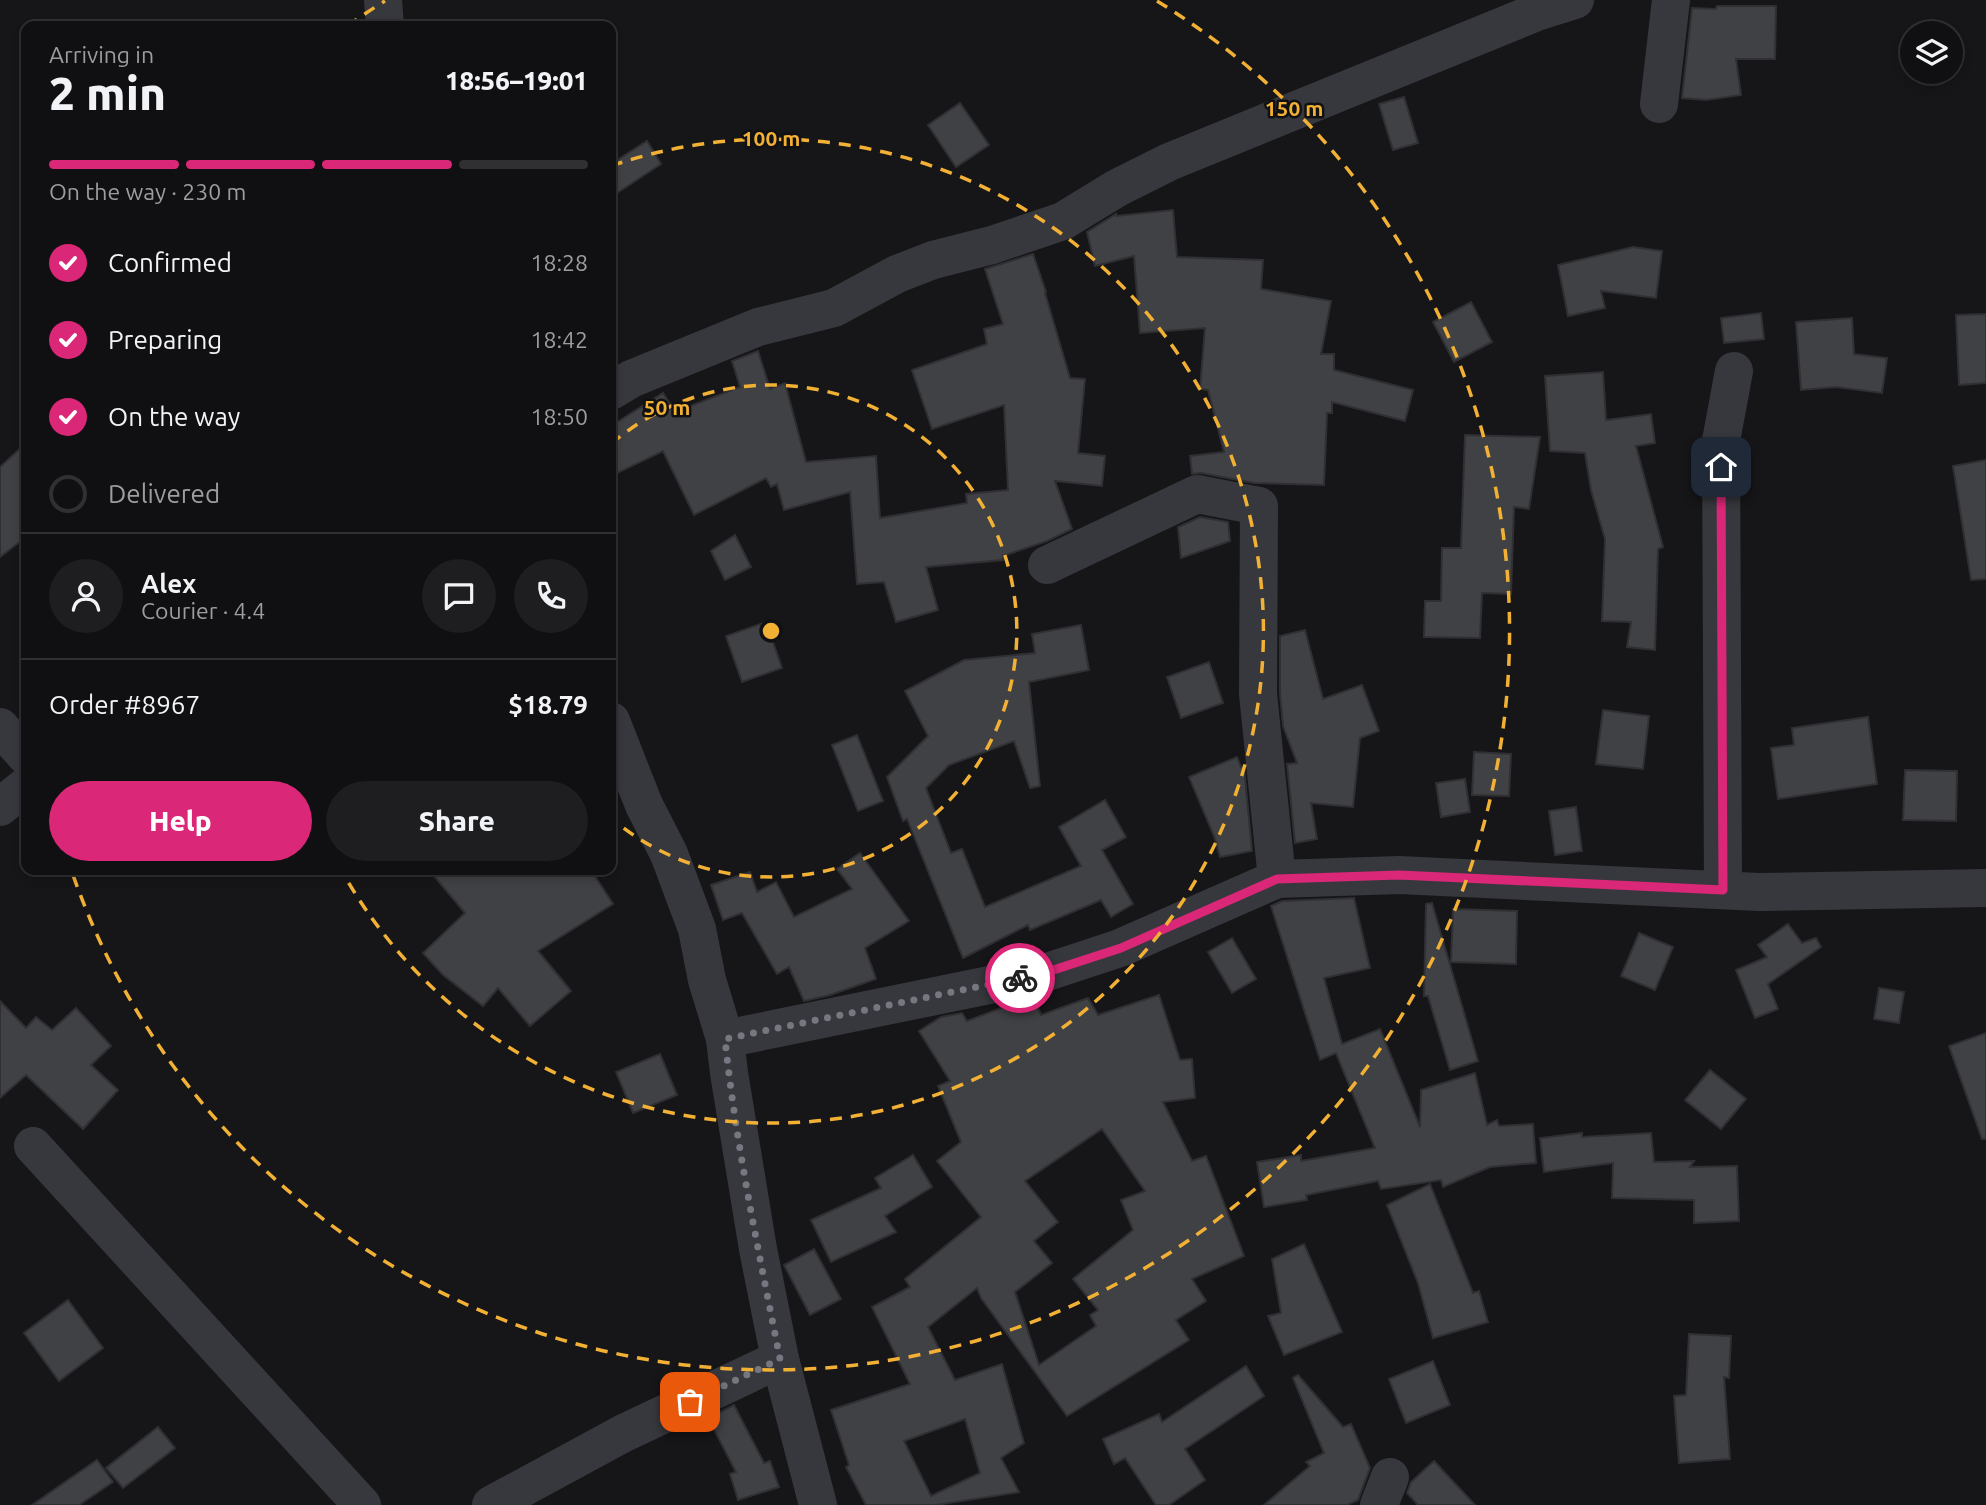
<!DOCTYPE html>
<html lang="en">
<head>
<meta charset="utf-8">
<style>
  body { margin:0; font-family:Ubuntu,sans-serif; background:#1e1e20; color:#f1f3f6; height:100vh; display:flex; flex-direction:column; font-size:26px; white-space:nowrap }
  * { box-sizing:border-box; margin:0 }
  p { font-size:23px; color:#9c9d9f }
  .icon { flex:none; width:38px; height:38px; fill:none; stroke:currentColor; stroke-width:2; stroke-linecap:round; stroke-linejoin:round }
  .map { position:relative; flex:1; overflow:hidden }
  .drawer { position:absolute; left:21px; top:21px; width:595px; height:854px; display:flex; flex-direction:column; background:#101012; border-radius:14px; box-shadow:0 4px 10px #0003,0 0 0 2px #303032 }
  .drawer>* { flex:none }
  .buttons { position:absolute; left:1900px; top:21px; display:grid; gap:14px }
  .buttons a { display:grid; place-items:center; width:63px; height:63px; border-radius:50%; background:#101012; box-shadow:0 4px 10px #0003,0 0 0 2px #303032; font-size:35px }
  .pin { position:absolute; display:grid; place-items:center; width:60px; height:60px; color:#fff; margin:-30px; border-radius:14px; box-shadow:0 4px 10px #0006 }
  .courier { position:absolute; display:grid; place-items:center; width:70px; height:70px; margin:-35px; border:5px solid #db2777; border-radius:50%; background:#fff; color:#222; box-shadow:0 2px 9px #0007 }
  .overview em { font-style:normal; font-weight:800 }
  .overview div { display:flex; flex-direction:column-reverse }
  .overview { display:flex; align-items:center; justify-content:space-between; height:119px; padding:0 28px }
  h1 { font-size:46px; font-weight:800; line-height:52px }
  .bar { display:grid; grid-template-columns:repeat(4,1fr); gap:10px 7px; align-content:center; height:84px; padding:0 28px }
  .bar i { height:9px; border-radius:5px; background:#303032 }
  .bar .selected { background:#db2777 }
  .bar p { grid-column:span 4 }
  .line { display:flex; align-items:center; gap:18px; padding:0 28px; border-top:2px solid #303032 }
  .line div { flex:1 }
  .round { display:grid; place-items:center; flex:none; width:74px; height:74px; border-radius:37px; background:#1e1e20 }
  ol { padding:0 28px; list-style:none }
  li { display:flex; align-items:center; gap:21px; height:77px }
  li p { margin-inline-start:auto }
  li .icon { padding:7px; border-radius:50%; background:#db2777; color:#fff; stroke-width:4 }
  li:last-child { color:#9c9d9f }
  li i { width:38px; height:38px; border:4px solid #303032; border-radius:50% }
  .action { display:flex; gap:14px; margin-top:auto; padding:14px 28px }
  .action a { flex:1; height:80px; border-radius:42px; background:#db2777; color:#fff; font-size:28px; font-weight:800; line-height:80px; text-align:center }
  .action a+a { background:#1e1e20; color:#f1f3f6 }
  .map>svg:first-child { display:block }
  .building { fill:#404145; stroke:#303034; stroke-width:2; fill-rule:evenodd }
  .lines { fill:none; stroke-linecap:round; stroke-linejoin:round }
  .minor { stroke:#37383d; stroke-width:38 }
  .done { stroke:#757880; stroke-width:7; stroke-dasharray:0 12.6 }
  .route { stroke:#db2777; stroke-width:9 }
  .ring { fill:none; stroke:#f2b134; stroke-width:3.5; stroke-dasharray:12 9 }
  .centre { fill:#f2b134; stroke:#111113; stroke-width:3.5 }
  .ring-label { font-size:21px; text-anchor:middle; font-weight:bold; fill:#f2b134; stroke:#111113; stroke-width:5; stroke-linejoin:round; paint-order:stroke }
</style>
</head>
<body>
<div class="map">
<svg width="1986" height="1505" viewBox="0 0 1986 1505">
  <rect width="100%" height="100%" fill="#161618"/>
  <g class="building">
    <polygon points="1717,6 1776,6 1775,59 1736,59 1741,95 1706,100 1682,98 1692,8 1716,9"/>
    <polygon points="1404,97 1418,143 1393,150 1379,104"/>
    <polygon points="960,103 989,145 956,167 928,125"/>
    <polygon points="647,141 661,164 611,197 611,164"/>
    <polygon points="1173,210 1177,257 1263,260 1261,289 1331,301 1321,354 1334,354 1334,370 1413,390 1405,421 1332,402 1332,413 1327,413 1324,485 1254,483 1201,473 1192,474 1190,456 1224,452 1208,390 1200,389 1205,328 1140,333 1134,256 1095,266 1087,232 1116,214 1116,216"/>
    <polygon points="1633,247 1662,251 1656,298 1601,291 1605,308 1568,316 1558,265"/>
    <polygon points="1033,254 1046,292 1045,293 1070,378 1085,379 1078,453 1105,456 1102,486 1055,481 1072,529 1047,541 1003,556 1003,560 926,567 938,610 896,622 884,582 857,584 850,492 784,510 777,484 771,487 766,478 694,515 663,451 611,476 611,426 663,393 675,412 740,387 732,361 758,351 770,389 785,383 806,462 876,456 880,518 967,503 966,494 1008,490 1004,405 932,429 912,370 987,344 984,329 1003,324 985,269"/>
    <polygon points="1471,302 1492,342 1454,362 1433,322"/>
    <polygon points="1761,313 1764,339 1724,343 1721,318"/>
    <polygon points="1986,314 1986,383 1959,385 1956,315"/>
    <polygon points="1852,318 1854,354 1887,358 1882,393 1836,387 1801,390 1796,322"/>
    <polygon points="1603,372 1606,420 1651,414 1655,443 1636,446 1663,547 1658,549 1655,650 1627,647 1631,622 1602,621 1605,539 1591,490 1585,453 1550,451 1545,376"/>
    <polygon points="1465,435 1540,437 1529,509 1514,507 1511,594 1482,593 1480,638 1424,637 1425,601 1441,601 1442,548 1461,548"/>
    <polygon points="26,443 26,537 0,557 0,467"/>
    <polygon points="1986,460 1986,579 1971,580 1953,466"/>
    <polygon points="1200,517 1228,522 1230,541 1181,558 1178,527"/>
    <polygon points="735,535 751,567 725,580 711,551"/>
    <polygon points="766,622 782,668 742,682 726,636"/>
    <polygon points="1081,625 1089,670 1029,682 1040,786 1030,788 1014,741 949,765 926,788 951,853 962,849 985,907 1081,866 1059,827 1105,800 1126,837 1102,850 1133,904 1111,917 1101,900 1030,930 1028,925 963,958 907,819 903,821 887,777 928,736 905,691 964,660 1035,653 1032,634"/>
    <polygon points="1305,630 1323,699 1362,685 1379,731 1360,738 1353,807 1311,803 1317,839 1295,843 1287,764 1297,763 1283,726 1280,693 1280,636"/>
    <polygon points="1209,662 1223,703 1181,718 1167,677"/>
    <polygon points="1603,710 1649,716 1643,769 1596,764"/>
    <polygon points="1868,717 1877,784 1778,799 1771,748 1794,745 1792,728"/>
    <polygon points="857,735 883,801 858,811 832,745"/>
    <polygon points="1474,752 1511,754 1509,796 1472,795"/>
    <polygon points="1237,757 1241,767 1244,767 1252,851 1220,857 1214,836 1189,777"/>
    <polygon points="1905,770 1957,771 1956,821 1903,820"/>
    <polygon points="1465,779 1470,812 1441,817 1436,783"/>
    <polygon points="1576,807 1582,851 1555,855 1549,811"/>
    <polygon points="860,853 909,921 865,948 876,979 830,995 804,1001 789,967 777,974 742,913 723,920 711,885 750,872 757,892 776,882 794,917 852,889 837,869"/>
    <polygon points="429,870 591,870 613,904 538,951 571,991 530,1026 498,988 483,1006 443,975 423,953 465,913"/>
    <polygon points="1354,898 1370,968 1324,978 1342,1044 1380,1029 1420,1127 1421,1090 1475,1073 1487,1125 1497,1120 1499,1126 1533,1124 1536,1163 1490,1167 1443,1187 1441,1180 1381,1189 1378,1181 1306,1195 1307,1200 1264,1207 1257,1162 1301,1155 1301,1161 1375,1148 1336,1053 1320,1060 1271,906 1282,901"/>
    <polygon points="1432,903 1478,1061 1450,1070 1428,996 1424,996 1426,904"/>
    <polygon points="1453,909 1517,911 1516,964 1451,962"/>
    <polygon points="1788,924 1802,943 1816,938 1821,947 1768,984 1778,1009 1755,1018 1736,970 1767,957 1758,945"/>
    <polygon points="1639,933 1673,947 1655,990 1621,976"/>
    <polygon points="1232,938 1256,979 1232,993 1208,952"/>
    <polygon points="1879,988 1904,992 1899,1023 1874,1019"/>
    <path d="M1159 995 1180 1060 1192 1059 1195 1098 1163 1102 1192 1161 1206 1156 1244 1256 1192 1279 1206 1301 1176 1320 1189 1340 1067 1416 981 1298 977 1288 928 1327 955 1380 1002 1364 1024 1443 1001 1458 1019 1492 936 1505H866L846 1467 849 1465 831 1410 910 1384 872 1307 910 1287 905 1279 981 1217 937 1161 961 1142 938 1086 950 1081 919 1031 941 1017 962 1013 967 1021 1017 1002 1034 998 1041 1015 1088 998 1098 1015ZM1102 1129 1145 1191 1121 1200 1133 1230 1073 1279 1098 1310 1090 1315 1096 1326 1039 1365 1015 1292 1052 1263 1034 1241 1058 1222 1025 1181ZM965 1419 980 1473 931 1496 904 1441Z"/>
    <polygon points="0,1001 26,1028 36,1017 52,1030 76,1008 111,1046 91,1065 118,1090 83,1129 26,1075 0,1098"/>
    <polygon points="1986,1033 1986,1139 1982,1139 1949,1046"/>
    <polygon points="660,1054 677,1095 633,1113 616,1072"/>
    <polygon points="1710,1070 1746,1099 1721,1129 1685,1100"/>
    <polygon points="1582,1133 1582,1137 1651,1133 1654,1162 1694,1161 1690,1167 1737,1166 1739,1221 1694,1223 1694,1200 1612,1198 1613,1163 1544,1172 1540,1138"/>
    <polygon points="913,1155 932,1187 885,1216 896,1232 831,1262 811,1220 881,1188 875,1178"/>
    <polygon points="1430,1184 1473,1293 1479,1291 1488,1322 1433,1338 1418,1283 1387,1205"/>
    <polygon points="1304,1244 1342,1332 1284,1355 1268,1316 1281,1313 1272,1259"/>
    <polygon points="814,1249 841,1299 810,1315 784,1265"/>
    <polygon points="68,1300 103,1348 59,1381 24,1333"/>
    <polygon points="1689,1334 1731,1336 1729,1378 1724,1377 1730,1459 1679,1463 1674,1396 1686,1395"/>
    <polygon points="1433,1361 1450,1405 1406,1423 1389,1379"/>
    <polygon points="1246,1366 1264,1396 1185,1449 1205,1480 1169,1505 1156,1505 1125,1458 1114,1464 1103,1439 1159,1414 1162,1422"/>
    <polygon points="1298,1375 1343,1427 1351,1424 1370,1468 1358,1500 1347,1505 1264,1505 1310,1466 1306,1462 1324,1453 1293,1378"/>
    <polygon points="734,1405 764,1463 770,1461 779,1487 738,1500 730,1474 736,1472 708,1418"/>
    <polygon points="158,1427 175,1448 123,1488 106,1468"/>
    <polygon points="97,1460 113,1482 79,1505 32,1505"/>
    <polygon points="1434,1461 1475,1505 1418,1505 1407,1493 1411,1482"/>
  </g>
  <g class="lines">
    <g class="minor">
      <polyline points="383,0 385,26"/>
      <polyline points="1659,104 1671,0"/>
      <polyline points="611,391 631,379 758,327 834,308 897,274 933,260 992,245 1063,221 1117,188 1169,162 1537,12 1575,0"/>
      <polyline points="1047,565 1197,494 1259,506 1258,694 1277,879"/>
      <polyline points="611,721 644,805 669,854 697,929 707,980 725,1039 729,1073 758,1249 780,1359 818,1505"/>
      <polyline points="0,727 26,756"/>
      <polyline points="0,807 26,786"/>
      <polyline points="1723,890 1721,441 1734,371"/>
      <polyline points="725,1039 1038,975 1120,948 1277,879 1399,875 1759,892 1986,888"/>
      <polyline points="33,1146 362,1505"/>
      <polyline points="491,1505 622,1434 780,1359"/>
      <polyline points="1379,1505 1390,1477"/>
    </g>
  </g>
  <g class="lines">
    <path class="done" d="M690 1402 780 1359C759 1253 736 1146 725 1039L1020 978"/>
    <polyline class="route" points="1020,978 1038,975 1121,948 1277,879 1399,875 1723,890 1721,467"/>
  </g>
  <g class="ring">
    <path d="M611 444A246 246 0 1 1 611 818"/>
    <path d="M611 166A492 492 0 1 1 343 873"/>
    <path d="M347 26A739 739 0 0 1 385 1M1157 1A739 739 0 1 1 72 872"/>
  </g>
  <circle cx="771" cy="631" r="10" class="centre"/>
  <g class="ring-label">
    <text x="1294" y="116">150 m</text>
    <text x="771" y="146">100 m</text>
    <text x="667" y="415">50 m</text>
  </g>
</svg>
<div class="buttons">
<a><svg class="icon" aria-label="layers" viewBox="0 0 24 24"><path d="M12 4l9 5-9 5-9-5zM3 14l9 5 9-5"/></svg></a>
</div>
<div class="pin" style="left:690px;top:1402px;background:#ea580c"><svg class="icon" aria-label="bag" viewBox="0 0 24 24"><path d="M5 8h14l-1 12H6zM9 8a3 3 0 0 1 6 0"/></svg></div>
<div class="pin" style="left:1721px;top:467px;background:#1f2937"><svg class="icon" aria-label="home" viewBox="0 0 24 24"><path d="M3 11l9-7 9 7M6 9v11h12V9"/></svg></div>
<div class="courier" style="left:1020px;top:978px"><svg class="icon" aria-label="bike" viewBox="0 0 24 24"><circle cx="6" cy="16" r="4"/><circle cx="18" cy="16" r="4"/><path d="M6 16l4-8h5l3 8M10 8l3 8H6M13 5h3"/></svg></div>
<section class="drawer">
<div class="overview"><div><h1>2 min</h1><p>Arriving in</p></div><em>18:56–19:01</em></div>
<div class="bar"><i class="selected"></i><i class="selected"></i><i class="selected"></i><i></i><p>On the way · 230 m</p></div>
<ol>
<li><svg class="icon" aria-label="check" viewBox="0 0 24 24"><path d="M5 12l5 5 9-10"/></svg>Confirmed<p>18:28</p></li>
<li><svg class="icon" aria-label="check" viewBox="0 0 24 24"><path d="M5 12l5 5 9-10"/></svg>Preparing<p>18:42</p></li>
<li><svg class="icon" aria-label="check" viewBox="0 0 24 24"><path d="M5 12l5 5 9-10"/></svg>On the way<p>18:50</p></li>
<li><i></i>Delivered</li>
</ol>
<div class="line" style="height:126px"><a class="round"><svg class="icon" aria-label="person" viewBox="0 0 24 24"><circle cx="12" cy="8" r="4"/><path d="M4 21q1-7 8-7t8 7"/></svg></a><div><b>Alex</b><p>Courier · 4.4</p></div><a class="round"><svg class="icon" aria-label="chat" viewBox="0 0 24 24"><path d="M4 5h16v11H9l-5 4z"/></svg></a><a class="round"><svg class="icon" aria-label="phone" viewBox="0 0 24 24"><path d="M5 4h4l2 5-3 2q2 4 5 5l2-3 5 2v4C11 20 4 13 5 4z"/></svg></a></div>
<div class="line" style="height:91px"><div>Order #8967</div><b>$18.79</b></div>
<div class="action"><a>Help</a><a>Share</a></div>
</section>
</div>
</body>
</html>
